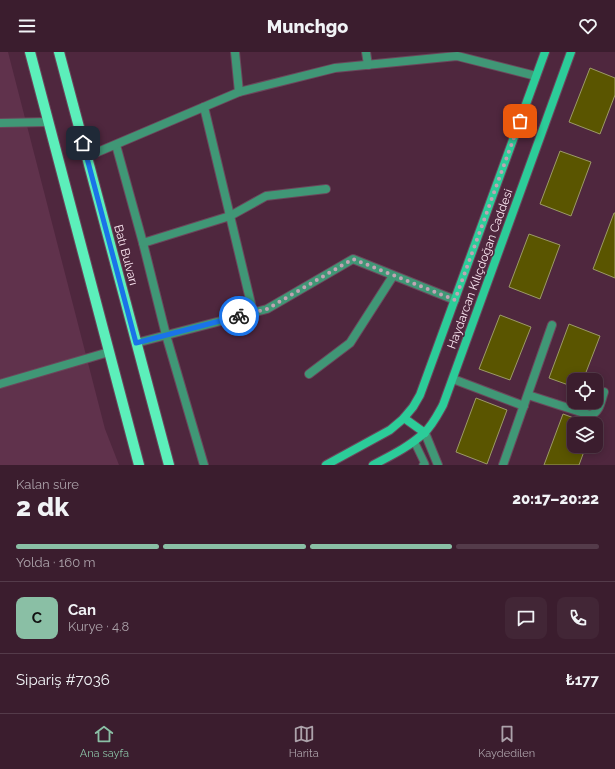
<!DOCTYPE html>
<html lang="tr">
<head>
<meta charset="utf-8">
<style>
  body { margin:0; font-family:Raleway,sans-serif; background:#422636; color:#f1f3f6; height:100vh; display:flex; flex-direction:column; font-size:15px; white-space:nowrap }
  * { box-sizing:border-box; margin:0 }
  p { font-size:13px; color:#aca2aa }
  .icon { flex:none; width:22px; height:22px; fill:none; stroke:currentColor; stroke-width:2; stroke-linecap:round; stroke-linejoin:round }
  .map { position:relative; height:413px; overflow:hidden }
  .sheet { display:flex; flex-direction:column; background:#3b1d2e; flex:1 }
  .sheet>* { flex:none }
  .controls { position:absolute; left:567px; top:321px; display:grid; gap:8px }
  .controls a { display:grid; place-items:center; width:36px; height:36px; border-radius:8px; background:#3b1d2e; box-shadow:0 2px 10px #0003,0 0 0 1px #543b4a; font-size:20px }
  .pin { position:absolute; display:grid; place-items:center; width:34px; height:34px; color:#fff; margin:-17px; border-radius:8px; box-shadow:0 2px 6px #0006 }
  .courier { position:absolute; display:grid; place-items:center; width:40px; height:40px; margin:-20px; border:3px solid #1a73e8; border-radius:50%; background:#fff; color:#222; box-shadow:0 1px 5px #0007 }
  .headline em { font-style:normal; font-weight:800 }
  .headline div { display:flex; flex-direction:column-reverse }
  .headline { display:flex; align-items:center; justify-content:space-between; height:68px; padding:0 16px }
  h1 { font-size:26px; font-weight:800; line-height:30px }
  .bar { display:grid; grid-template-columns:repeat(4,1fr); gap:6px 4px; align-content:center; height:48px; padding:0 16px }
  .bar i { height:5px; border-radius:3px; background:#543b4a }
  .bar .selected { background:#8abfa5 }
  .bar p { grid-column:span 4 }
  .line { display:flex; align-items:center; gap:10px; padding:0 16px; border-top:1px solid #543b4a }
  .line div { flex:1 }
  .round { display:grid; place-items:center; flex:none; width:42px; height:42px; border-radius:8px; background:#422636 }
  header { display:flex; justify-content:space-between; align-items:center; height:52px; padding:0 16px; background:#3b1d2e; font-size:18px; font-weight:800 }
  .tab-bar { display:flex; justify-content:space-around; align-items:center; height:56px; border-top:1px solid #543b4a; background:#3b1d2e; font-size:11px; color:#aca2aa }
  .tab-bar a { display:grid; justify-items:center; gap:2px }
  .tab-bar .selected { color:#8abfa5 }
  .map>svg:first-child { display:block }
  .built { fill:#60324c }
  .building { fill:#5a5500; stroke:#9c9a67 }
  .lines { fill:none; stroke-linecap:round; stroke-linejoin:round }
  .service-casing { stroke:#6b465b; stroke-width:9 }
  .minor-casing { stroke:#6b465b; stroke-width:10 }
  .secondary-casing { stroke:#6b465b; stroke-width:10 }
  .primary-casing { stroke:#6b465b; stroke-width:12 }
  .service { stroke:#409776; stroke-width:7 }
  .minor { stroke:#409776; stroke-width:8 }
  .secondary { stroke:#2ccc99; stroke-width:8 }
  .primary { stroke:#5cefba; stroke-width:10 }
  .done { stroke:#c0a4b4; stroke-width:4; stroke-dasharray:0 7.2 }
  .route { stroke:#1a73e8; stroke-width:5 }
  .labels { text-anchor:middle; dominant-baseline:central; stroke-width:3.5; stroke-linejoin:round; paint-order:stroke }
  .street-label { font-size:12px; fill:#fde8f3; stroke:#4f273e }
</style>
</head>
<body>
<header><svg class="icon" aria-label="menu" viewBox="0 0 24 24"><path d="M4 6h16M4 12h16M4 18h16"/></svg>Munchgo<svg class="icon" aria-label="heart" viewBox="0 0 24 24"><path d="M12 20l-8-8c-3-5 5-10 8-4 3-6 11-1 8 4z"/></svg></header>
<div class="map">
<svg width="615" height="413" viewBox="0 0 615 413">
  <rect width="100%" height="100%" fill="#4f273e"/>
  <polygon class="built" points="0,0 8,0 105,377 119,413 0,413"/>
  <g class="building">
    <polygon points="590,16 615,26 615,43 600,82 569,70"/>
    <polygon points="560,99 591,110 571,164 540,152"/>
    <polygon points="614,161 615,161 615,226 593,217"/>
    <polygon points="529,182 560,193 540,247 509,235"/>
    <polygon points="500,263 531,275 510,328 479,317"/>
    <polygon points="569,272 600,284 583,328 574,328 574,335 549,326"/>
    <polygon points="476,346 507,358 487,412 456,400"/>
    <polygon points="563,362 574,366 574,394 586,394 579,413 544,413"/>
  </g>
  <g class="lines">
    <defs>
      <polyline id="service" points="414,389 425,412 423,413"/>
      <g id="minor">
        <polyline points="366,0 368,13"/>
        <polyline points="239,40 335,16 457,4 536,24"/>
        <polyline points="204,55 253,260"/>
        <polyline points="0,71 48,70"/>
        <polyline points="116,93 143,191 166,283 204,413"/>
        <polyline points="86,105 239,40 235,0"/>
        <polyline points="143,191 230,164 266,144 326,137"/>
        <polyline points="136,291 267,257 353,207 455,248"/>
        <polyline points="309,322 350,291 393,224"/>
        <polyline points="453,327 524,354"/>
        <polyline points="0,332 109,300"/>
        <path d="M528 343 590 363C600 361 601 348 604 340"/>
        <polyline points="425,381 438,413"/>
        <polyline points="503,413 552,273"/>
      </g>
      <g id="secondary">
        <polyline points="404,366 425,381"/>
        <polyline points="326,413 390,378 403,367 413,355 420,343 545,0"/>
        <path d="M373 413C390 404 409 395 424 381 432 374 438 362 443 353L571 0"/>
      </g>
      <g id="primary">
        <polyline points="30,0 139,413"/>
        <polyline points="59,0 169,413"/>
      </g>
    </defs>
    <use href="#service" class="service-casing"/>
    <use href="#minor" class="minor-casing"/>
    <use href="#secondary" class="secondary-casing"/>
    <use href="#primary" class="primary-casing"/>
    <use href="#service" class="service"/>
    <use href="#minor" class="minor"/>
    <use href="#secondary" class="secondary"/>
    <use href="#primary" class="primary"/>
  </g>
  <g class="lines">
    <polyline class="done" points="239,264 267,257 353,207 455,248 520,69"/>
    <polyline class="route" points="83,91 136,291 239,264"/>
  </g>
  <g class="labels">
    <g class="street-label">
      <text transform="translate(126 203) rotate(75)">Batı Bulvarı</text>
      <text transform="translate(480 217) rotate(-70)">Haydarcan Kılıçdoğan Caddesi</text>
    </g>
  </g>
</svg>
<div class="controls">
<a><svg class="icon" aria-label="locate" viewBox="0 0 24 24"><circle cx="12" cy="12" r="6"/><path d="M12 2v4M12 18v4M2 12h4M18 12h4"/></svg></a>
<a><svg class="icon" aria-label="layers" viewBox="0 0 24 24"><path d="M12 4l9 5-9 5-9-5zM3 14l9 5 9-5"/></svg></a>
</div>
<div class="pin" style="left:520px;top:69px;background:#ea580c"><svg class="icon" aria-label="bag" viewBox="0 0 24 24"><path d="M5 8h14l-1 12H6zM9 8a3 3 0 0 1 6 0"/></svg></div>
<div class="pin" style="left:83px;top:91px;background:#1f2937"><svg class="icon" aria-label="home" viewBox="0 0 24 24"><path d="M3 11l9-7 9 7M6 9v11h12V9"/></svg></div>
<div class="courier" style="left:239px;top:264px"><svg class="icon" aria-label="bike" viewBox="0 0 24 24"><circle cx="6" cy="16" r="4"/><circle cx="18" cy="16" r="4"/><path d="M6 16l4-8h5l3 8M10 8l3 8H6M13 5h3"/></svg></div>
</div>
<section class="sheet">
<div class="headline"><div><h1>2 dk</h1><p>Kalan süre</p></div><em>20:17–20:22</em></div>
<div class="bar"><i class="selected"></i><i class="selected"></i><i class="selected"></i><i></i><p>Yolda · 160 m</p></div>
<div class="line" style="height:72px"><b class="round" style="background:#8abfa5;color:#111">C</b><div><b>Can</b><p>Kurye · 4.8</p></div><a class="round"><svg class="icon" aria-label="chat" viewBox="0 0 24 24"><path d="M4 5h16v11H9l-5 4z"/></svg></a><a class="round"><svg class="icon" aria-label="phone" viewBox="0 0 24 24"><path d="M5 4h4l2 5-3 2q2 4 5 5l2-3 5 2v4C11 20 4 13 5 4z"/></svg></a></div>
<div class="line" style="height:52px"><div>Sipariş #7036</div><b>₺177</b></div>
</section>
<nav class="tab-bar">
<a class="selected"><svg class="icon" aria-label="home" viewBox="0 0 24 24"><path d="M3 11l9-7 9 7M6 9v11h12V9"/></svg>Ana sayfa</a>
<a><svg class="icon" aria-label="map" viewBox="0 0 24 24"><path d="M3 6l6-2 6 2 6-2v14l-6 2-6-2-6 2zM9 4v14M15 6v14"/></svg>Harita</a>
<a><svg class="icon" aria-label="saved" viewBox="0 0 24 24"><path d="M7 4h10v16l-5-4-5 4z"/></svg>Kaydedilen</a>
</nav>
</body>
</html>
